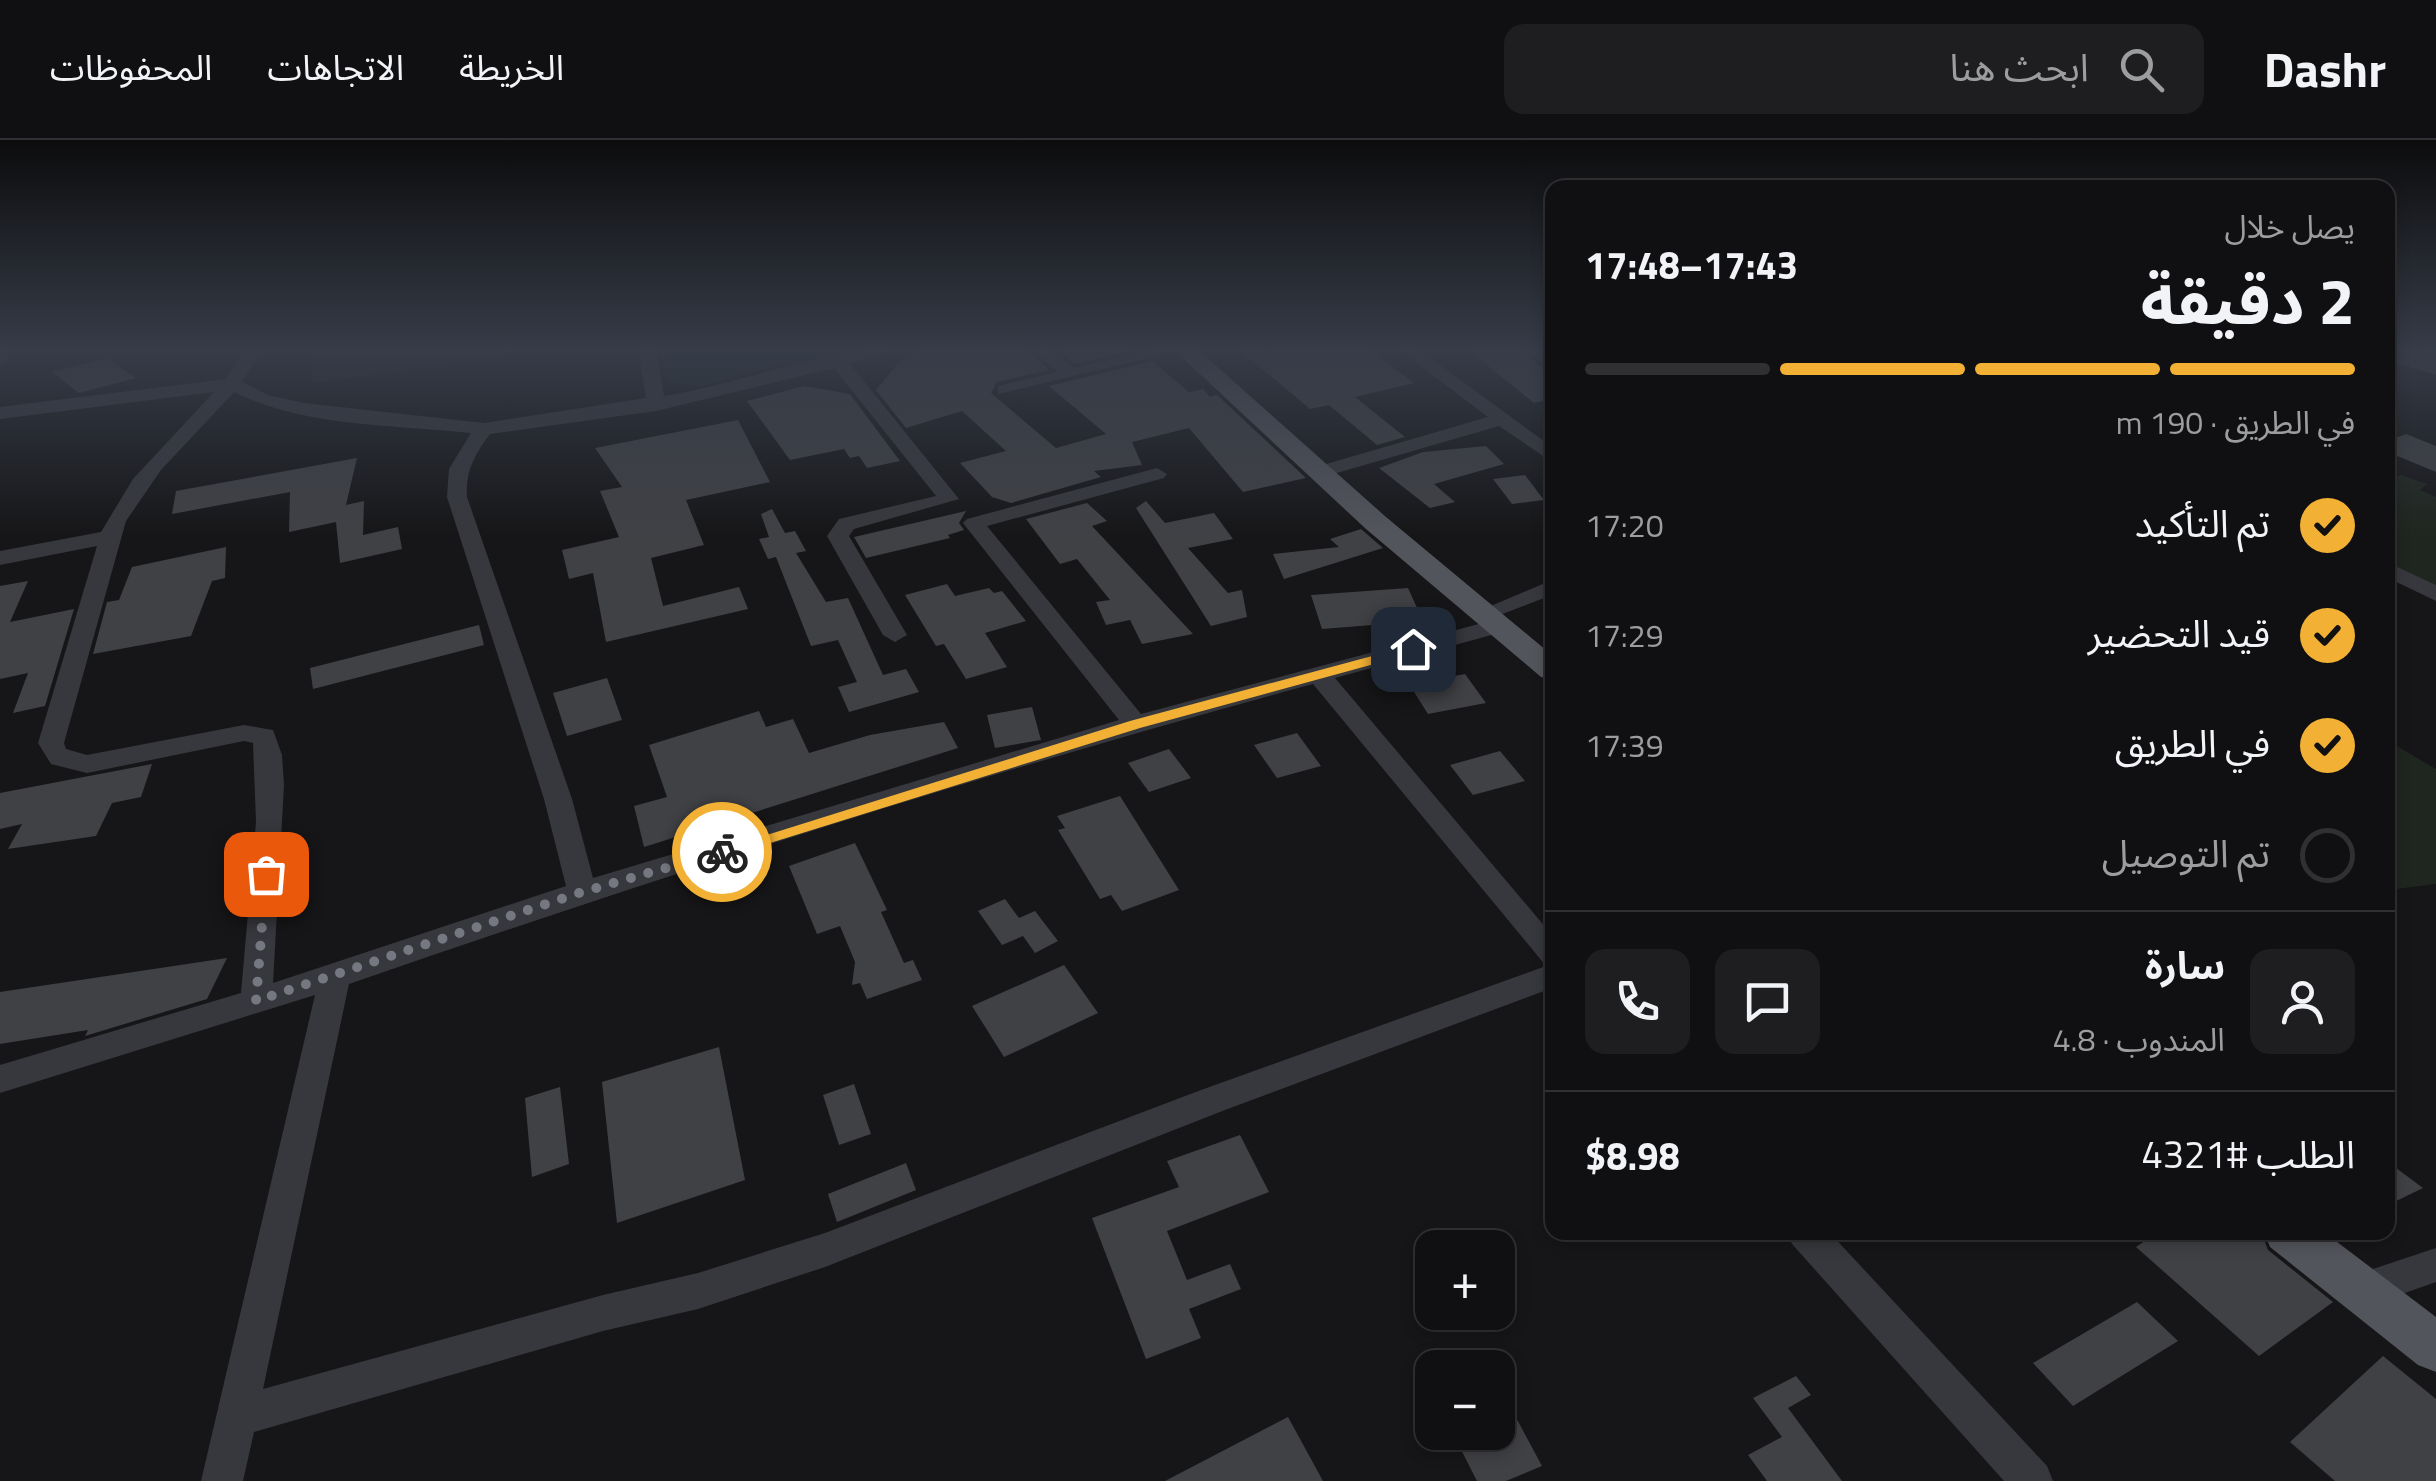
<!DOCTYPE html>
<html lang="ar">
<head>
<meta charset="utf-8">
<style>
  body { margin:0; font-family:"Titillium Web","Noto Sans Arabic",sans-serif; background:#1e1e20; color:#f1f3f6; direction:rtl; height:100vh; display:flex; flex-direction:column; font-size:38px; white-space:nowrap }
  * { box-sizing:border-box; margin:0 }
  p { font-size:32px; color:#9c9d9f }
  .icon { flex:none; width:55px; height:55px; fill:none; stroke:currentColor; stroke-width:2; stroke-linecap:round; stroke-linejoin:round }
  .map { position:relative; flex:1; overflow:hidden; direction:ltr }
  .details { position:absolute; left:1545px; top:40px; width:850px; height:1060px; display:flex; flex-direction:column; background:#101012; border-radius:20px; box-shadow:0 5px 15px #0003,0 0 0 2px #303032; direction:rtl }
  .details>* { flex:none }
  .fabs { position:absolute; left:1415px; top:1090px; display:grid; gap:20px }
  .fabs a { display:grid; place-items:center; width:100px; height:100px; border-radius:20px; background:#101012; box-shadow:0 5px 15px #0003,0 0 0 2px #303032; font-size:50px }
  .pin { position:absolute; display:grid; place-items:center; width:85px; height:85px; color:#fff; margin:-42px; border-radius:20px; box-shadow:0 5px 15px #0006 }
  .courier { position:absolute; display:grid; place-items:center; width:100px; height:100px; margin:-50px; border:8px solid #f2b134; border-radius:50%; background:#fff; color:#222; box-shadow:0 2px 12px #0007 }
  .head em { font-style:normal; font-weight:700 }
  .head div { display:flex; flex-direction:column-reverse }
  .head { display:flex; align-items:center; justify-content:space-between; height:170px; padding:0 40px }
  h1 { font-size:65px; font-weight:700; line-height:75px }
  .bar { display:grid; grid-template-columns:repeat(4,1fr); gap:15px 10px; align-content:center; height:120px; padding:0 40px }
  .bar i { height:12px; border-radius:8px; background:#303032 }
  .bar .active { background:#f2b134 }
  .bar p { grid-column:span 4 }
  .line { display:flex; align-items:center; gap:25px; padding:0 40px; border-top:2px solid #303032 }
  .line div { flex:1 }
  .round { display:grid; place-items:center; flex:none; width:105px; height:105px; border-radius:20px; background:#1e1e20 }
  ol { padding:0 40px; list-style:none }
  li { display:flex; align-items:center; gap:30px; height:110px }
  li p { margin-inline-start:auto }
  li .icon { padding:10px; border-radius:50%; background:#f2b134; color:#111; stroke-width:4 }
  li:last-child { color:#9c9d9f }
  li i { width:55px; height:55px; border:5px solid #303032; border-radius:50% }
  header { display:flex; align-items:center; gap:60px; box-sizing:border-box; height:140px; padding:0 50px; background:#101012; border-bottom:2px solid #303032 }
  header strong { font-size:48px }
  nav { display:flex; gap:55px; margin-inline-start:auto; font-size:35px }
  .search { width:700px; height:90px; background:#1e1e20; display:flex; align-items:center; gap:25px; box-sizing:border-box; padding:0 35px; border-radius:20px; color:#9c9d9f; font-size:38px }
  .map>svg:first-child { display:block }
  .built { fill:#222225 }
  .green { fill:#1e261f }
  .building { fill:#404145 }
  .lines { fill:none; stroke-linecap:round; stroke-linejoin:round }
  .minor { fill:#37383d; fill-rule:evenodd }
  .major { fill:#53555c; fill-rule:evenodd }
  .route { fill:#f2b134 }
  .done { stroke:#757880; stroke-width:10; stroke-dasharray:0 18 }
</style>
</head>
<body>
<header>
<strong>Dashr</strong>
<div class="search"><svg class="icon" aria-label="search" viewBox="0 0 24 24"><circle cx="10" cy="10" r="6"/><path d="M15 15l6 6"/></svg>ابحث هنا</div>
<nav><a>الخريطة</a><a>الاتجاهات</a><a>المحفوظات</a></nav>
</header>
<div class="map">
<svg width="2436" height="1341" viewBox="0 0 2436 1341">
  <rect width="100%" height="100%" fill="#161618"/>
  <polygon class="built" points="311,208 581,208 312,243"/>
  <g class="green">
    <polygon points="661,208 843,208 700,247 666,242"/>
    <polygon points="2401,335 2427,344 2420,350 2436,357 2436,447 2388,425 2388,339"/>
    <polygon points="2388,601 2436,629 2436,744 2388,750"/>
  </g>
  <g class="building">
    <polygon points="928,208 1026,208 1049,230 997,242 991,253 1056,308 1106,294 1049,246 1152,221 1189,252 1203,249 1210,257 1217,255 1306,338 1243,352 1189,288 1132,302 1142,325 1094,331 1101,337 1011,363 992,357 960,323 1006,311 962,271 906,288 876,250 899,222"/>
    <polygon points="1056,208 1136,208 1138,209 1075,224"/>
    <polygon points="1237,208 1368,208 1414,243 1355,257 1405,297 1377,305 1329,265 1310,269"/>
    <polygon points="1466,208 1518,208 1552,235 1552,259 1534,263"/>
    <polygon points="2425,208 2436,208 2436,235 2393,222"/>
    <polygon points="106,218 136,238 79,253 52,232"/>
    <polygon points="804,246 850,254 900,321 867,328 859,316 850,318 844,309 790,320 747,261"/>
    <polygon points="738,280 770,342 686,360 704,405 651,418 663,466 739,447 748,469 606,502 593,433 569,439 562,410 619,397 600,351 622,347 595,308"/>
    <polygon points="2406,294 2436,306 2436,332 2388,312 2388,301"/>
    <polygon points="1486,306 1504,324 1434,344 1455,362 1430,368 1379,328 1423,312"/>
    <polygon points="357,318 346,365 364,361 363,395 398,387 402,409 340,423 336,382 289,392 290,352 172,374 176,351"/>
    <polygon points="1525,335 1544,360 1512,364 1493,339"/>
    <polygon points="1146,361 1165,383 1214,373 1233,399 1188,408 1228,453 1242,450 1247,477 1211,486 1136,368"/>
    <polygon points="1087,363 1107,381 1092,386 1193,494 1142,504 1130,480 1106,485 1096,462 1110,460 1077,419 1060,424 1026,379"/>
    <polygon points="772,369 785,393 795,391 806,411 796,413 826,462 848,458 883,535 906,529 919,552 849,572 838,547 857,542 838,500 811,506 776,417 768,419 759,399 769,397 761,374"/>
    <polygon points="966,371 959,383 964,390 948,395 950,398 866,418 854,397"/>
    <polygon points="1361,389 1383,408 1284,439 1273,414 1339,407 1330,399"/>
    <polygon points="226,407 225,438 212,441 191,496 93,514 107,462 119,460 132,427"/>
    <polygon points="28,441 10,482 74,469 45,566 13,573 28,533 0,539 0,446"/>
    <polygon points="947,444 955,456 989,448 994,453 1002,451 1026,481 985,493 1007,527 966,539 944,504 936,506 905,455"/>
    <polygon points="1408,448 1423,481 1322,489 1311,455"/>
    <polygon points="479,485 484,505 313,549 310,528"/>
    <polygon points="1465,534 1486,563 1428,574 1409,544"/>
    <polygon points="607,538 622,580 567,596 553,553"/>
    <polygon points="1032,567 1041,600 995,608 987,575"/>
    <polygon points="759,571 766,587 793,579 809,613 870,595 944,582 958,608 644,707 634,666 667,657 649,605"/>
    <polygon points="1297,593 1321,626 1277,638 1254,605"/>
    <polygon points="1169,609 1191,638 1149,652 1128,623"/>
    <polygon points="1500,611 1525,641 1473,655 1450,625"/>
    <polygon points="152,624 141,657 112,663 96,696 8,709 22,684 0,689 0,653"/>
    <polygon points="1120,656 1179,750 1122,771 1111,755 1100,759 1058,690 1065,688 1057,676"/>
    <polygon points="855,703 887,770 881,772 904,823 913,820 922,840 867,859 860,843 852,845 855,822 840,786 817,794 789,726"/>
    <polygon points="1005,759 1019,778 1035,771 1058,801 1035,813 1023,796 1002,805 978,771"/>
    <polygon points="227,818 207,859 85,896 88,890 0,904 0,852"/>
    <polygon points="1064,825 1098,873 1004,917 972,866"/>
    <polygon points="719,907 745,1040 617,1083 602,942"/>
    <polygon points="854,944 871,994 839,1005 823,955"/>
    <polygon points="560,947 569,1024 532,1037 525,958"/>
    <polygon points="1240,995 1269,1052 1167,1091 1187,1140 1230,1124 1241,1149 1189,1169 1201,1198 1146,1219 1092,1078 1179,1047 1167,1021"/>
    <polygon points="2388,1022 2423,1048 2388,1065"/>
    <polygon points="906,1023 916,1050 837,1082 828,1054"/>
    <polygon points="2158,1092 2261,1092 2268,1110 2333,1162 2259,1216 2136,1107"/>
    <polygon points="2137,1162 2178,1201 2073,1266 2033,1223"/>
    <polygon points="2383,1216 2436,1259 2436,1341 2335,1341 2290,1302"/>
    <polygon points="1796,1236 1811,1255 1788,1268 1842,1341 1767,1341 1748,1315 1782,1297 1753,1258"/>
    <polygon points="1498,1244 1542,1326 1506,1341 1477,1341 1452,1292 1498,1292"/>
    <polygon points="1288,1277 1323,1341 1165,1341"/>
  </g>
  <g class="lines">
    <g class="minor">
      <polygon points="0,208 10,211 9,220 0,225"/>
      <path d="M245 208H263L242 242 268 255 304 263 484 283 646 258 638 208H656L664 256C739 244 830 207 903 208L850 224 959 359 854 389 849 396 907 495 895 502 883 495 827 396 839 379 936 356 834 228 656 271 490 294C475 314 465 331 467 357L572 659 593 738 1119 580 963 383 967 379 1157 328 1167 334 1164 338 987 386 1141 574 1490 481H1506V491L1335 538 1552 795V848L1225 970 825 1127 698 1169 603 1191 254 1292 243 1341H201L315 855 0 953V925L241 853 256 682 253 603 244 601 87 633 51 624 38 603 97 406 0 425V411L101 392 133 339 214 252 0 279V267L226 239ZM234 252C304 287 394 285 471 293L449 329 447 357 544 659 566 746 273 843 284 645 282 615 273 590 244 585 87 615 66 609 64 603 126 381 161 330ZM1313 544 1546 826 1201 950 825 1093 698 1133 603 1155 263 1249 349 844C667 734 988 632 1313 544Z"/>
      <polygon points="1030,208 1050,208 1074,228 1160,208 1190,208 998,254 998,246 1057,232"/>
      <polygon points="1397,208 1417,208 1552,307 1552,322 1499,286 1330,335 1316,335 1316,327 1488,277"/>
      <polygon points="1523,208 1543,208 1552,216 1552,229"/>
      <polygon points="2395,426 2436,445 2436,461 2388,438 2388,428"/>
      <polygon points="1552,440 1552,455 1484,481 1472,474"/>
      <polygon points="1787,1092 1829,1092 2047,1326 2053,1341 2004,1341 1792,1104"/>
      <polygon points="2436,1108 2436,1142 2362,1168 2349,1163 2343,1150 2349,1137"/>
    </g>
    <g class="major">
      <polygon points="1172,208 1196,208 1386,377 1552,515 1552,539 1541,537 1366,389"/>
      <polygon points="2264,1092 2324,1092 2436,1177 2436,1232 2418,1225 2270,1107"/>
    </g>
  </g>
  <linearGradient id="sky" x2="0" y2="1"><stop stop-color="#0c0c0d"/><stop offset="0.53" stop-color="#363c48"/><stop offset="1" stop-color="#363c48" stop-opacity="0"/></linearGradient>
  <rect width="2436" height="396" fill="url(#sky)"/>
  <polygon class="route" points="1413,505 1418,512 1140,588 722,718 713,712 1130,581"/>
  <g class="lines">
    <polyline class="done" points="266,734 256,861 582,752 722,712"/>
  </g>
</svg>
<div class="fabs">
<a>+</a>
<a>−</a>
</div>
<div class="pin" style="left:266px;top:734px;background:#ea580c"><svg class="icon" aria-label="bag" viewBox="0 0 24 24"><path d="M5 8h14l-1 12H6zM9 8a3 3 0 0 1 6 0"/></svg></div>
<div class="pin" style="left:1413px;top:509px;background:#1f2937"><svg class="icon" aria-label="home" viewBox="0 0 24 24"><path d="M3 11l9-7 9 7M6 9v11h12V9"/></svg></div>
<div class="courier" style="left:722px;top:712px"><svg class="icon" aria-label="bike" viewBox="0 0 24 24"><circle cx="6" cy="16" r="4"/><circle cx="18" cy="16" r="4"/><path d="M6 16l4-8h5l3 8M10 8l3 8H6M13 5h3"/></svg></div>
<section class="details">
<div class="head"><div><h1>2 دقيقة</h1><p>يصل خلال</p></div><em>17:43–17:48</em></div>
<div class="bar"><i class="active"></i><i class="active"></i><i class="active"></i><i></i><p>في الطريق · 190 m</p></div>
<ol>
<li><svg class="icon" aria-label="check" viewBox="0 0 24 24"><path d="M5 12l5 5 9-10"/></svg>تم التأكيد<p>17:20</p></li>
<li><svg class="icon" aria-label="check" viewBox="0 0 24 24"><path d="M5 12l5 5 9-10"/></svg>قيد التحضير<p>17:29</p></li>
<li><svg class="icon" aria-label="check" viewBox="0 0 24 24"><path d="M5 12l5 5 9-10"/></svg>في الطريق<p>17:39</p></li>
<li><i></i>تم التوصيل</li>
</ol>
<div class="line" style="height:180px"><a class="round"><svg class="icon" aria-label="person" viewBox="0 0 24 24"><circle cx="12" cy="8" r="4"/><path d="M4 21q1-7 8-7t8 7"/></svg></a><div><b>سارة</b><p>المندوب · 4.8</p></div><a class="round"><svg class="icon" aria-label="chat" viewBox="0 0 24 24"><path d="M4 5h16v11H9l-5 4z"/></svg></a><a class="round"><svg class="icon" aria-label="phone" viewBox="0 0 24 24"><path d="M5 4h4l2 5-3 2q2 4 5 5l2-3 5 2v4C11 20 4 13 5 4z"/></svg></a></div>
<div class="line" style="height:130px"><div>الطلب #4321</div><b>$8.98</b></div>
</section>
</div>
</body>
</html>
